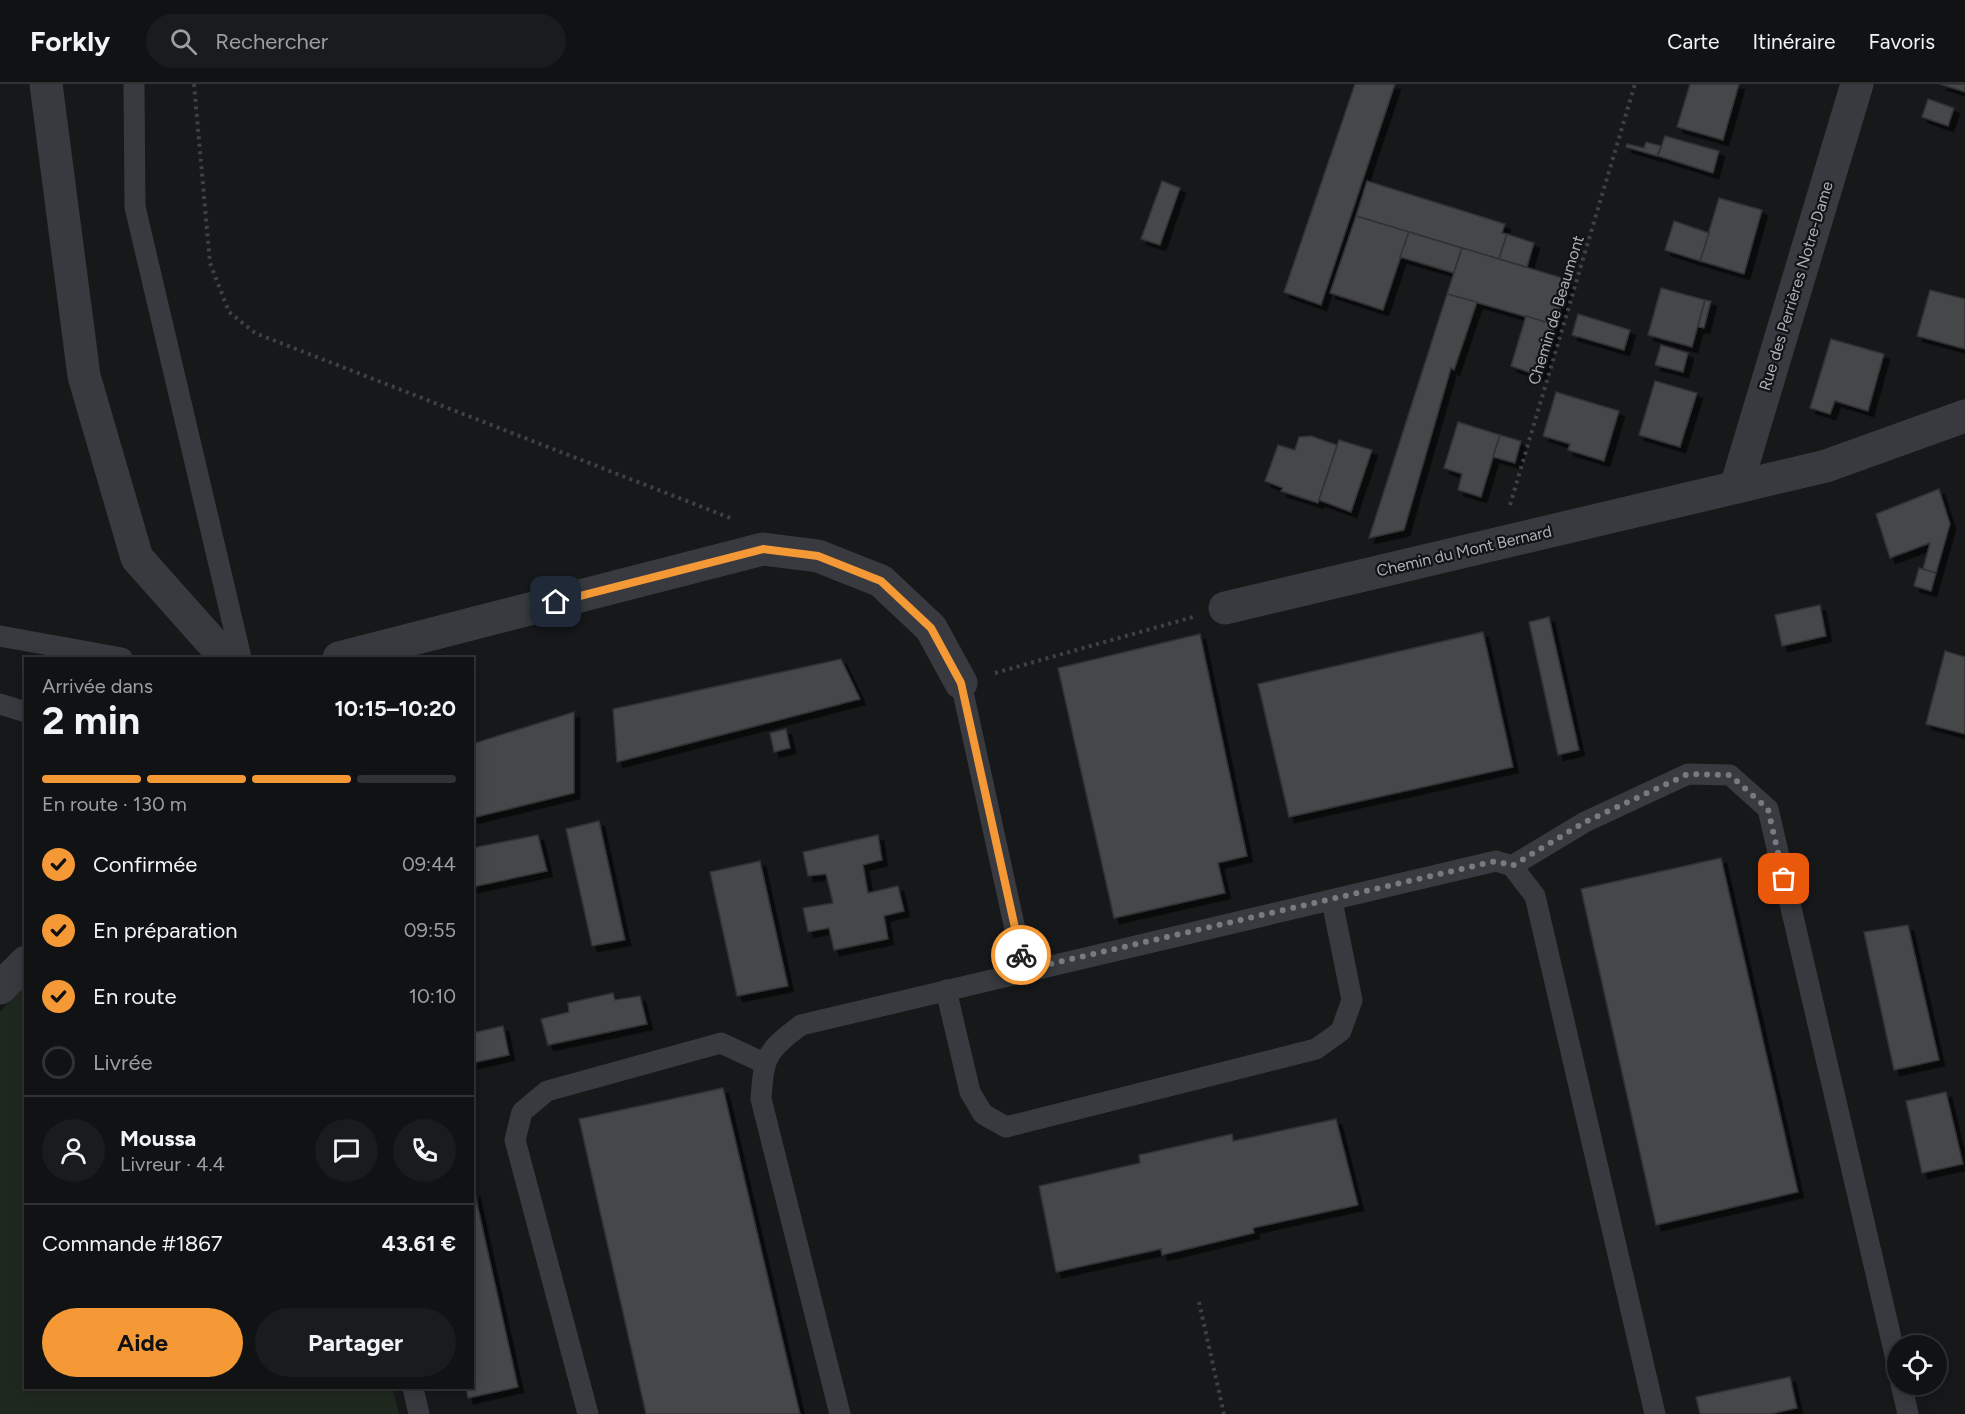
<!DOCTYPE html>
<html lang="fr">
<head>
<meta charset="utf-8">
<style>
  body { margin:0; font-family:Figtree,sans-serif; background:#1a1b1d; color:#f1f3f6; height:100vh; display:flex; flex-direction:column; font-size:22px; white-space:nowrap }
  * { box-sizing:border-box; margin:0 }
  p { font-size:20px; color:#9c9ea0 }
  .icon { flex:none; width:33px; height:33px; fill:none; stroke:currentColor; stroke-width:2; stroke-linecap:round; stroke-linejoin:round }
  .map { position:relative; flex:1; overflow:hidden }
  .details { position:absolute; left:24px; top:573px; width:450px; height:732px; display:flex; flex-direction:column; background:#111214; border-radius:0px; box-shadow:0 3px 15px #0003,0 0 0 2px #303234 }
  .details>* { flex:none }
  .fabs { position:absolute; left:1887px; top:1251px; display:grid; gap:12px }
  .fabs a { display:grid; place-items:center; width:60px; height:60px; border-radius:50%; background:#111214; box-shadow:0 3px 15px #0003,0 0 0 2px #303234; font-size:30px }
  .pin { position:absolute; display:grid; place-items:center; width:51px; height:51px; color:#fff; margin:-26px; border-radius:12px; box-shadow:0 3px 9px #0006 }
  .courier { position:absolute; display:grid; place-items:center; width:60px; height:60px; margin:-30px; border:4px solid #f49935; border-radius:50%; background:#fff; color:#222; box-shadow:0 2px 8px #0007 }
  .head em { font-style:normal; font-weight:700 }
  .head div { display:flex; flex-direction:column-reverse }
  .head { display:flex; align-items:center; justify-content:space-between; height:102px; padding:0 18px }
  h1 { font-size:39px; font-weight:700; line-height:45px }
  .bar { display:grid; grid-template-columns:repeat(4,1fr); gap:9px 6px; align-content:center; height:72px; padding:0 18px }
  .bar i { height:8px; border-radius:4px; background:#303234 }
  .bar .current { background:#f49935 }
  .bar p { grid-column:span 4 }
  .line { display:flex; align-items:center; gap:15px; padding:0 18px; border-top:2px solid #303234 }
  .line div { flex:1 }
  .round { display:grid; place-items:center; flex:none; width:63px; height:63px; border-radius:32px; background:#1a1b1d }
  ol { padding:0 18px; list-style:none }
  li { display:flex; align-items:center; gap:18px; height:66px }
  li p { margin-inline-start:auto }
  li .icon { padding:6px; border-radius:50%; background:#f49935; color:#111; stroke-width:4 }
  li:last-child { color:#9c9ea0 }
  li i { width:33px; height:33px; border:3px solid #303234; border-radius:50% }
  .action { display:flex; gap:12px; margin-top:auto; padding:12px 18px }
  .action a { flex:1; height:69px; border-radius:36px; background:#f49935; color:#111; font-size:24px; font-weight:700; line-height:69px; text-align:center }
  .action a+a { background:#1a1b1d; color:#f1f3f6 }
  header { display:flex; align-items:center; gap:36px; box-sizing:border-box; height:84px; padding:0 30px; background:#111214; border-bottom:2px solid #303234 }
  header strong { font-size:28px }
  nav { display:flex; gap:33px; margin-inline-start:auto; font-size:21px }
  .search { width:420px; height:54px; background:#1a1b1d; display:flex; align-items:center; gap:15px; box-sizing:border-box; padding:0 21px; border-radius:33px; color:#9c9ea0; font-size:22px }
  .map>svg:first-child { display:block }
  .green { fill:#1f281f }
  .building { fill:#44464a; stroke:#313236; stroke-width:1.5; filter:url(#shadow) }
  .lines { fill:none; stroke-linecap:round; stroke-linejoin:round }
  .path { stroke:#3e4146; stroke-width:4; stroke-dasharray:3 4.5; stroke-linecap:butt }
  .lane { stroke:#383a3f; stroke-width:21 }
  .street { stroke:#383a3f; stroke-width:33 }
  .done { stroke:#777b81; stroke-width:6; stroke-dasharray:0 10.8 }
  .route { stroke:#f49935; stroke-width:8 }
  .labels { text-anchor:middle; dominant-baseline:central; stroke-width:4.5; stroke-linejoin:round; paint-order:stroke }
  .street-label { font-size:16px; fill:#aab1b9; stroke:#121315 }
</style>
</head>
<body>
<header>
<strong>Forkly</strong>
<div class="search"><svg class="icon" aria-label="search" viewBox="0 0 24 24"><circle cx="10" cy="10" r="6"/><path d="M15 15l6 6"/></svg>Rechercher</div>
<nav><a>Carte</a><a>Itinéraire</a><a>Favoris</a></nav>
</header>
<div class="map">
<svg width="1965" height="1330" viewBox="0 0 1965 1330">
  <defs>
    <filter id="shadow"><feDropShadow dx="5.5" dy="5.5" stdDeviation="0" flood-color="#0009"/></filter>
  </defs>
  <rect width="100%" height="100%" fill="#17181a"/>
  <polygon class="green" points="25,901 26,1304 393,1304 399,1330 0,1330 0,928"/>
  <g class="building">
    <polygon points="1355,0 1395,0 1321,221 1284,208"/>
    <polygon points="1690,0 1739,0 1723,56 1677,43"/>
    <polygon points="1940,0 1965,0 1965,8"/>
    <polygon points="1928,15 1954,24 1948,42 1922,33"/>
    <polygon points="1665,52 1719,67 1713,89 1658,72"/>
    <polygon points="1646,58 1661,62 1657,72 1626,63 1627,60 1644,64"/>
    <polygon points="1162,97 1180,104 1160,161 1141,155"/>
    <polygon points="1367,97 1505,140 1502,149 1507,150 1499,175 1356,132"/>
    <polygon points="1719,114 1762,126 1744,190 1700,177"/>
    <polygon points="1356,132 1409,148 1383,226 1330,209"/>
    <polygon points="1674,137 1709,149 1700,177 1665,166"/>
    <polygon points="1409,148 1462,164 1454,189 1400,173"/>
    <polygon points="1507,150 1534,159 1527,183 1499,175"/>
    <polygon points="1462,164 1569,196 1555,241 1447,210"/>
    <polygon points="1661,204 1705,216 1692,263 1648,251"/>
    <polygon points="1930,206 1965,215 1965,265 1917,252"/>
    <polygon points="1447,210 1477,218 1454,286 1451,284 1404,446 1369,454"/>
    <polygon points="1705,216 1711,217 1704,244 1698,243"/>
    <polygon points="1578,230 1630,246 1624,266 1572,251"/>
    <polygon points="1526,232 1555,241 1540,292 1511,282"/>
    <polygon points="1831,255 1884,270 1868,327 1835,317 1830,330 1810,324"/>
    <polygon points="1661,261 1688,269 1683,288 1655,281"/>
    <polygon points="1655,297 1697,309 1680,363 1639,351"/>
    <polygon points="1556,308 1619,327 1604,377 1568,366 1570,360 1543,352"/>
    <polygon points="1458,338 1500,351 1481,413 1458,406 1462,390 1444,384"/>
    <polygon points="1500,351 1521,357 1515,379 1493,373"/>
    <polygon points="1311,352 1337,361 1318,419 1281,407 1283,404 1265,397 1278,361 1295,366 1299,353"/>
    <polygon points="1339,356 1372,366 1351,428 1319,416"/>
    <polygon points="1939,405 1950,440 1936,489 1923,485 1930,459 1890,474 1876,430"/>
    <polygon points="1919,484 1936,489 1931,507 1914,502"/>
    <polygon points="1820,521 1826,552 1782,562 1775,531"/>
    <polygon points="1549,533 1579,666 1558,671 1529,538"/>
    <polygon points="1483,548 1513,683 1289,733 1258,600"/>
    <polygon points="1200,550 1247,772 1218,779 1225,809 1114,834 1058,584"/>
    <polygon points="1945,567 1965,573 1965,650 1926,640"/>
    <polygon points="841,575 860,615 617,678 613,625"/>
    <polygon points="574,628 574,709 472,734 472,660"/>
    <polygon points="786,645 790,664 774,668 770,649"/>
    <polygon points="599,737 625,856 592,862 566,745"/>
    <polygon points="538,751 547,787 472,803 472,764"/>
    <polygon points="878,751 882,776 863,781 868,809 898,802 904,827 884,832 888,855 834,866 829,844 808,848 803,824 833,819 826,790 808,792 803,768"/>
    <polygon points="1721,774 1798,1108 1656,1141 1581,805"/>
    <polygon points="760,777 788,902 737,912 710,788"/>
    <polygon points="1908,841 1939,976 1894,986 1864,848"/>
    <polygon points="613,909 615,916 640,912 647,940 548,961 541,935 569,928 568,919"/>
    <polygon points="503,942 509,971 472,979 472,949"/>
    <polygon points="723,1004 800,1330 646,1330 579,1035"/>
    <polygon points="1946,1008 1963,1080 1922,1089 1906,1017"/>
    <polygon points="1336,1035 1358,1121 1253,1144 1254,1149 1162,1171 1161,1165 1056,1188 1039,1102 1140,1079 1139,1071 1232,1050 1233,1057"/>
    <polygon points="474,1106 518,1303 468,1314 466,1304 472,1304"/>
    <polygon points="1790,1293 1797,1324 1771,1330 1700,1330 1696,1313"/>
  </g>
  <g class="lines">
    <g class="path">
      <polyline points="194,0 210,179 229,228 255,249 733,435"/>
      <polyline points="1510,421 1635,0"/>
      <polyline points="995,589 1193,533"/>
      <polyline points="1199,1218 1224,1330"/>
    </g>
    <g class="lane">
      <polyline points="134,0 135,123 241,574"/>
      <polyline points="0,552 122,574"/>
      <polyline points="961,599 1024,886"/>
      <polyline points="0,620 26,628"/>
      <polyline points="1512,782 1585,738 1688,690 1730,691 1768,725 1898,1284"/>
      <polyline points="946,906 970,1008 983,1030 1006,1043 1316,965 1341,947 1352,916 1332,817"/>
      <polyline points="1901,1300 1908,1330"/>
      <polyline points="413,1304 419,1330"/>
      <polyline points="588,1330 515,1056 522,1028 547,1007 721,959 764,979"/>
      <path d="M840 1330 761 1015C764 971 766 968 801 941L1496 777 1512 782 1535 812 1655 1330"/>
    </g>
    <g class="street">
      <polyline points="46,0 84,292 137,474 226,574"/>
      <polyline points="1736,403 1857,0"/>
      <polyline points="1225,524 1826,382 1965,332"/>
      <polyline points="339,574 763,465 818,472 881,497 931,544 961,599"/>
      <polyline points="0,904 26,878"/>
    </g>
  </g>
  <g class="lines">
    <polyline class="done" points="1021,871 1024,886 1496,777 1512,782 1585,738 1688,690 1730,691 1768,725 1784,795"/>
    <polyline class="route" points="556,518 763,465 818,472 881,497 931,544 961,599 1021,871"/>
  </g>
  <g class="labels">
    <g class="street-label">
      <text transform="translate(1796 202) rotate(-73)">Rue des Perrières Notre-Dame</text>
      <text transform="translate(1556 226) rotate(-73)">Chemin de Beaumont</text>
      <text transform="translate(1464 467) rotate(-13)">Chemin du Mont Bernard</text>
    </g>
  </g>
</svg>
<div class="fabs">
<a><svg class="icon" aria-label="locate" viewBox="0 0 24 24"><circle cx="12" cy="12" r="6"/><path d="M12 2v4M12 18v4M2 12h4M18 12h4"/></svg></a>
</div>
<div class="pin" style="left:1784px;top:795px;background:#ea580c"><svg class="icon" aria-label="bag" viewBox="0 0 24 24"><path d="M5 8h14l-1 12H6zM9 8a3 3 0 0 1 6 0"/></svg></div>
<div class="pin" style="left:556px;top:518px;background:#1f2937"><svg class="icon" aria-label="home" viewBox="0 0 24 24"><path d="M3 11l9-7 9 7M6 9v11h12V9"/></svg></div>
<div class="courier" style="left:1021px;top:871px"><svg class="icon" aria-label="bike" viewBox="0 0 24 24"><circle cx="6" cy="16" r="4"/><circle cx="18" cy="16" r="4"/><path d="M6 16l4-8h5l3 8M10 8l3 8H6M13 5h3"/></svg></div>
<section class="details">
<div class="head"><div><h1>2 min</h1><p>Arrivée dans</p></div><em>10:15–10:20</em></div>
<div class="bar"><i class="current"></i><i class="current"></i><i class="current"></i><i></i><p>En route · 130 m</p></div>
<ol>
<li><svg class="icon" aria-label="check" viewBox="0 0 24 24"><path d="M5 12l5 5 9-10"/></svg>Confirmée<p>09:44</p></li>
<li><svg class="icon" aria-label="check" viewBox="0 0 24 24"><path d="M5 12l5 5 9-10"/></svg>En préparation<p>09:55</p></li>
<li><svg class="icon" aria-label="check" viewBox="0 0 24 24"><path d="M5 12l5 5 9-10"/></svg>En route<p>10:10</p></li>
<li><i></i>Livrée</li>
</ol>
<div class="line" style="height:108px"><a class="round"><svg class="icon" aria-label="person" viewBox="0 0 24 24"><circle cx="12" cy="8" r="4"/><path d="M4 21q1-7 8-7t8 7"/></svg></a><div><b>Moussa</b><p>Livreur · 4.4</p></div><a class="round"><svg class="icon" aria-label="chat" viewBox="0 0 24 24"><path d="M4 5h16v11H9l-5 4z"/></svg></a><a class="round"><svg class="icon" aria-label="phone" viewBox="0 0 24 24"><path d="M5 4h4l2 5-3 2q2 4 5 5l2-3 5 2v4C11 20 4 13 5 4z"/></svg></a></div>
<div class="line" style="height:78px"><div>Commande #1867</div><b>43.61 €</b></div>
<div class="action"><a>Aide</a><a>Partager</a></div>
</section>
</div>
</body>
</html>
